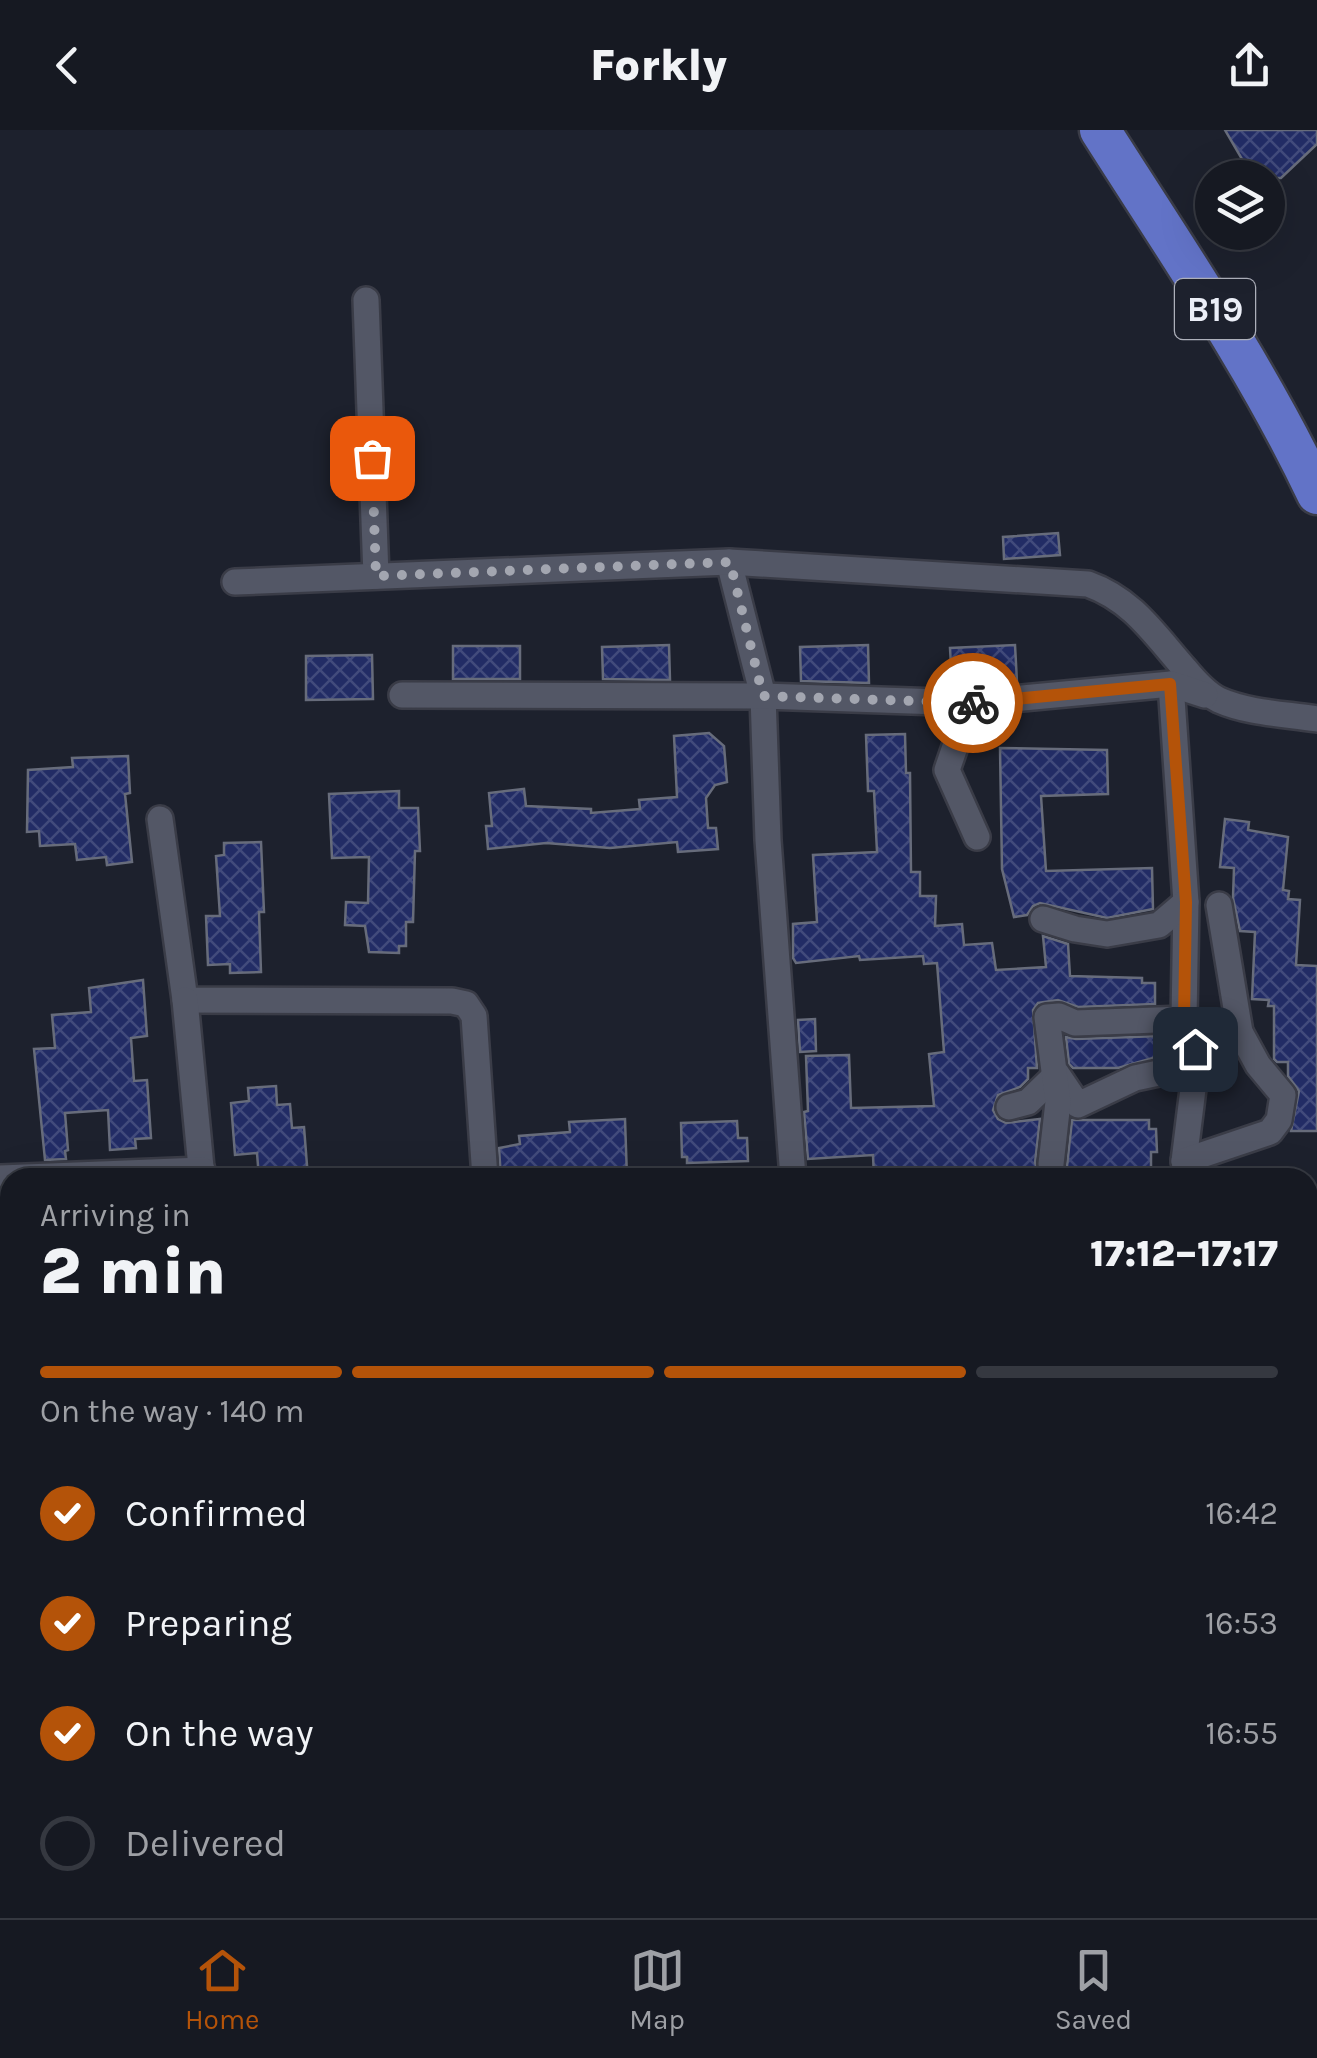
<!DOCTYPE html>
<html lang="en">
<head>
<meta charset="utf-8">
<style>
  body { margin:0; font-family:Karla,sans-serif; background:#1f222a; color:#f1f3f6; height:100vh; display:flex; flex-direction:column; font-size:38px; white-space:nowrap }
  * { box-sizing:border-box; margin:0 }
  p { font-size:32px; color:#9ea0a5 }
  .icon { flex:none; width:55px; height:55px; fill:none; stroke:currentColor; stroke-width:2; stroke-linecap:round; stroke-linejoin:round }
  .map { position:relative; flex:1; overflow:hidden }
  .sheet { position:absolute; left:0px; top:1038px; width:1318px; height:752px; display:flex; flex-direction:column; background:#161922; border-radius:30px 30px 0 0; box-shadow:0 10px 40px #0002,0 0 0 2px #353840 }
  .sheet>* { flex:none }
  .controls { position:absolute; left:1195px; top:30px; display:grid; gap:20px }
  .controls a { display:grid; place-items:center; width:90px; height:90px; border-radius:50%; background:#161922; box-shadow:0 10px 40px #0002,0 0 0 2px #353840; font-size:50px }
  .pin { position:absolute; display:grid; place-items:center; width:85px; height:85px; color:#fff; margin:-42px; border-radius:20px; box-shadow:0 5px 15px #0006 }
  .courier { position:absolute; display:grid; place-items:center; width:100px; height:100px; margin:-50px; border:8px solid #b45309; border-radius:50%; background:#fff; color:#222; box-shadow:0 2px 12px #0007 }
  .overview em { font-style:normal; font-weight:800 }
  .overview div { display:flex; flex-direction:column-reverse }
  .overview { display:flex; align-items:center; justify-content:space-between; height:170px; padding:0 40px }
  h1 { font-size:65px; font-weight:800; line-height:75px }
  .bar { display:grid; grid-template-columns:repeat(4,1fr); gap:15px 10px; align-content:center; height:120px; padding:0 40px }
  .bar i { height:12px; border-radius:8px; background:#353840 }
  .bar .current { background:#b45309 }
  .bar p { grid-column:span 4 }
  ol { padding:0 40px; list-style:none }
  li { display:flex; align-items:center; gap:30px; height:110px }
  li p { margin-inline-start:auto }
  li .icon { padding:10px; border-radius:50%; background:#b45309; color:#fff; stroke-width:4 }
  li:last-child { color:#9ea0a5 }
  li i { width:55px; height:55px; border:5px solid #353840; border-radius:50% }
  header { display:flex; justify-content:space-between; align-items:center; height:130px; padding:0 40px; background:#161922; font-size:45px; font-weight:800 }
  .dock { display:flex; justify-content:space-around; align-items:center; height:140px; border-top:2px solid #353840; background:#161922; font-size:28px; color:#9ea0a5 }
  .dock a { display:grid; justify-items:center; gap:5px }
  .dock .current { color:#b45309 }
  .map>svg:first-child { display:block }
  .building { fill:url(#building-cross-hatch); stroke:#676c7b; stroke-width:2.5 }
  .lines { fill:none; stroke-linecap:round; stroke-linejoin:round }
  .minor-casing { stroke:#3a3c47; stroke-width:30 }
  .trunk-casing { stroke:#3a3c47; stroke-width:45 }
  .minor { stroke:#535766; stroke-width:25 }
  .trunk { stroke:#6273c7; stroke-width:40 }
  .done { stroke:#a3a6b0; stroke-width:10; stroke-dasharray:0 18 }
  .route { stroke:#b45309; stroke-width:12 }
  .labels { text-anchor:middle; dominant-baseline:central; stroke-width:8; stroke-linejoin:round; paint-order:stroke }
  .shield { fill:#1d212d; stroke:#adb0ba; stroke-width:2.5 }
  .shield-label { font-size:35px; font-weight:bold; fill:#ebeef7 }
</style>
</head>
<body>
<header><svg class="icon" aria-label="back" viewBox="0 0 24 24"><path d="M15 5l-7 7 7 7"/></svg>Forkly<svg class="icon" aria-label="share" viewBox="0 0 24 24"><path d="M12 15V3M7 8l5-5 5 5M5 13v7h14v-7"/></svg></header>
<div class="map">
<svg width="1317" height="1788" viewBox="0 0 1317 1788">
  <defs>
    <pattern id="building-cross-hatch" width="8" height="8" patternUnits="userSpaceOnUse" patternTransform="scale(2.5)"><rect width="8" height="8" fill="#222c65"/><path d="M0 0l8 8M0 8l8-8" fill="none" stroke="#424b7c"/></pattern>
  </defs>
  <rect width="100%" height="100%" fill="#1d212d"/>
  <g class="building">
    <polygon points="1225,0 1317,0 1317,14 1281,48 1253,48"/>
    <polygon points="1058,403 1060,425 1004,429 1003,407"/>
    <polygon points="669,515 670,550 603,549 602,517"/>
    <polygon points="868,515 869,553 801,551 800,517"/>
    <polygon points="1015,515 1017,552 952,556 950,518"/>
    <rect x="453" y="516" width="67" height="33"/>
    <polygon points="372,525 373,569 306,570 306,526"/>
    <polygon points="709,603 724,616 727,652 715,655 706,668 708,698 716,698 718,719 678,722 677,712 610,718 546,713 488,719 486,696 492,696 489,663 524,659 526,676 591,679 591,683 640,679 639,670 677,667 674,606"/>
    <polygon points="905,604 906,643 910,643 911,742 920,742 920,766 936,766 935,796 962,794 964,815 992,813 996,840 1046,837 1043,806 1068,814 1070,846 1142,848 1142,853 1155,853 1155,874 1078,877 1058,870 1038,873 1033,880 1037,938 1028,938 1028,949 1020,957 998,965 993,980 998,989 1006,993 1040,989 1035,1033 1042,1048 874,1048 873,1025 808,1029 804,982 808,981 806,926 849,925 851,978 934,976 929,924 944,922 937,833 924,834 923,826 860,830 859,826 796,833 793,828 793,794 817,792 813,725 877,722 874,661 868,661 866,605"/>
    <polygon points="1000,618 1107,620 1108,664 1041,666 1046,741 1152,738 1153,779 1107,788 1040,773 1033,776 1027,785 1014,787 1002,739"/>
    <polygon points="128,626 130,663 125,664 132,732 107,735 106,727 77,730 75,714 40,716 39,701 27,702 28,640 73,637 72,628"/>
    <polygon points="399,661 399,678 418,678 420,721 415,721 413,792 406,792 406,816 399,816 399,823 369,822 365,796 345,795 346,772 368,773 369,727 332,728 329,664"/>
    <polygon points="1225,689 1249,692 1248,700 1288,707 1283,760 1289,761 1288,769 1300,770 1296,835 1317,836 1317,1001 1291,1001 1299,961 1288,946 1288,932 1277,932 1274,929 1274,876 1268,876 1269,870 1252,869 1255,802 1240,801 1233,768 1234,738 1220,737"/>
    <polygon points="261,712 264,782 259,782 261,842 230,843 230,834 208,835 206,786 220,786 216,726 224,725 224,713"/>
    <polygon points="143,850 147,906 131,908 134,951 147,950 151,1008 135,1009 136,1018 110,1020 108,980 65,983 68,1020 65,1021 66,1029 45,1030 34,919 55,918 52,885 91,882 89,858"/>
    <polygon points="815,889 816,921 800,922 798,890"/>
    <polygon points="1160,906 1160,926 1118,938 1073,938 1069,934 1066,907 1076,909"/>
    <polygon points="276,956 277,975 290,974 292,998 304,997 308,1048 259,1048 257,1023 235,1025 231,973 249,971 248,958"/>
    <polygon points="625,989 627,1048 501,1048 499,1018 520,1014 519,1006 570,1002 569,992"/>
    <polygon points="1072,990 1149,990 1149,999 1156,999 1157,1022 1151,1022 1151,1048 1059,1048 1067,1036"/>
    <polygon points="737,991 738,1008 747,1008 748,1031 687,1033 687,1027 682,1027 681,993"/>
  </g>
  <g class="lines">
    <defs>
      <g id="minor">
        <polyline points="366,170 376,446"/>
        <polyline points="729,432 763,566 768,710 793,1048"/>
        <path d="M235 452 729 432 1088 454C1133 470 1154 504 1185 539 1194 550 1205 563 1219 570 1248 583 1286 584 1317 589"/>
        <polyline points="1171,554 1186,772 1184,889 1195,919 1196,935 1184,1031 1188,1048"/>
        <polyline points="402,565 763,566 970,573 1171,554 1205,565"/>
        <polyline points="970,573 947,640 977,707"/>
        <polyline points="160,689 185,870 452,871 466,874 474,886 485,1048"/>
        <polyline points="1043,789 1075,799 1107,804 1159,795 1186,772"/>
        <polyline points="185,870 202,1048"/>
        <polyline points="1195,919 1240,902"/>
        <polyline points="1009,977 1028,972 1057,944 1078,975 1135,948 1196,935"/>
        <polyline points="1184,1031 1270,1002 1279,990 1283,965 1258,935 1240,902 1219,775"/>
        <polyline points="1051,1034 1058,972 1047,887 1059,886 1075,893 1184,889"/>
        <polyline points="0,1048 202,1040"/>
        <polyline points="1308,1153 1317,1153"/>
        <polyline points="0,1276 10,1275"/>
        <polyline points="0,1306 10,1337"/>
        <polyline points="0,1458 10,1456"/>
        <polyline points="1308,1732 1317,1729"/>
        <polyline points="0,1740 10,1740"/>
        <polyline points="287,1780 287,1788"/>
        <polyline points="965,1780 965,1788"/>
        <polyline points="45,1788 48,1780"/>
        <polyline points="498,1788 498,1780"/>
        <polyline points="637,1788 638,1780"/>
      </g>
      <path id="trunk" d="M1100 0C1176 120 1256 235 1317 364"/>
    </defs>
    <use href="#minor" class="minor-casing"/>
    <use href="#trunk" class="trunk-casing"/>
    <use href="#minor" class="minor"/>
    <use href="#trunk" class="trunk"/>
  </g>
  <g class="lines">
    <polyline class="done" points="372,328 376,446 730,432 763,566 973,573"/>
    <polyline class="route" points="973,573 1170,554 1186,772 1184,889 1195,919"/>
  </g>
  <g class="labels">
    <rect class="shield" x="1175" y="149" width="80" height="60" rx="8"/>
    <g class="shield-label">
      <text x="1215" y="179">B19</text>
    </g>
  </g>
</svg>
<div class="controls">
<a><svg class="icon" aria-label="layers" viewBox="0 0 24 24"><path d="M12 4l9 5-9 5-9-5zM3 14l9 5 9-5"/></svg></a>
</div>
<div class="pin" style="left:372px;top:328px;background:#ea580c"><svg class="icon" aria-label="bag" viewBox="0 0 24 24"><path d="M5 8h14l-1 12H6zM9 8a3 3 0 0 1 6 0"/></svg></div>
<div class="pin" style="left:1195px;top:919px;background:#1f2937"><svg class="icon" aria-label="home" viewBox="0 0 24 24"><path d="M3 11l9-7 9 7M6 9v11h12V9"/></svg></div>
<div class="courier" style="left:973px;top:573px"><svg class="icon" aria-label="bike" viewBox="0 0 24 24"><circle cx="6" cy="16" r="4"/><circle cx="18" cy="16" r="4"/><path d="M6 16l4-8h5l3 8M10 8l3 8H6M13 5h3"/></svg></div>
<section class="sheet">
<div class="overview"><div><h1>2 min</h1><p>Arriving in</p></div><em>17:12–17:17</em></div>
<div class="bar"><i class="current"></i><i class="current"></i><i class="current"></i><i></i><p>On the way · 140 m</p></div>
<ol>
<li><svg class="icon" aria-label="check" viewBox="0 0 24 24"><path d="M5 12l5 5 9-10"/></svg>Confirmed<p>16:42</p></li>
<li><svg class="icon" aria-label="check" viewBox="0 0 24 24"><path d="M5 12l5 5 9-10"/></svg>Preparing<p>16:53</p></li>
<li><svg class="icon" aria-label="check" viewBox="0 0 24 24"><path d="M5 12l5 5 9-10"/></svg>On the way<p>16:55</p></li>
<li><i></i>Delivered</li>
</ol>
</section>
</div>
<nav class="dock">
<a class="current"><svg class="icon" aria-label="home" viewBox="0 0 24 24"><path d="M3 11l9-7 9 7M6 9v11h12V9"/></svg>Home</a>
<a><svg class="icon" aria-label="map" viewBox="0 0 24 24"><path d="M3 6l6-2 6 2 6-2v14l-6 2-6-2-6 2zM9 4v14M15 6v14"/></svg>Map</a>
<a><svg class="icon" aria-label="saved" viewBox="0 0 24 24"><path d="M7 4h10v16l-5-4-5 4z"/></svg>Saved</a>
</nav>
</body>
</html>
